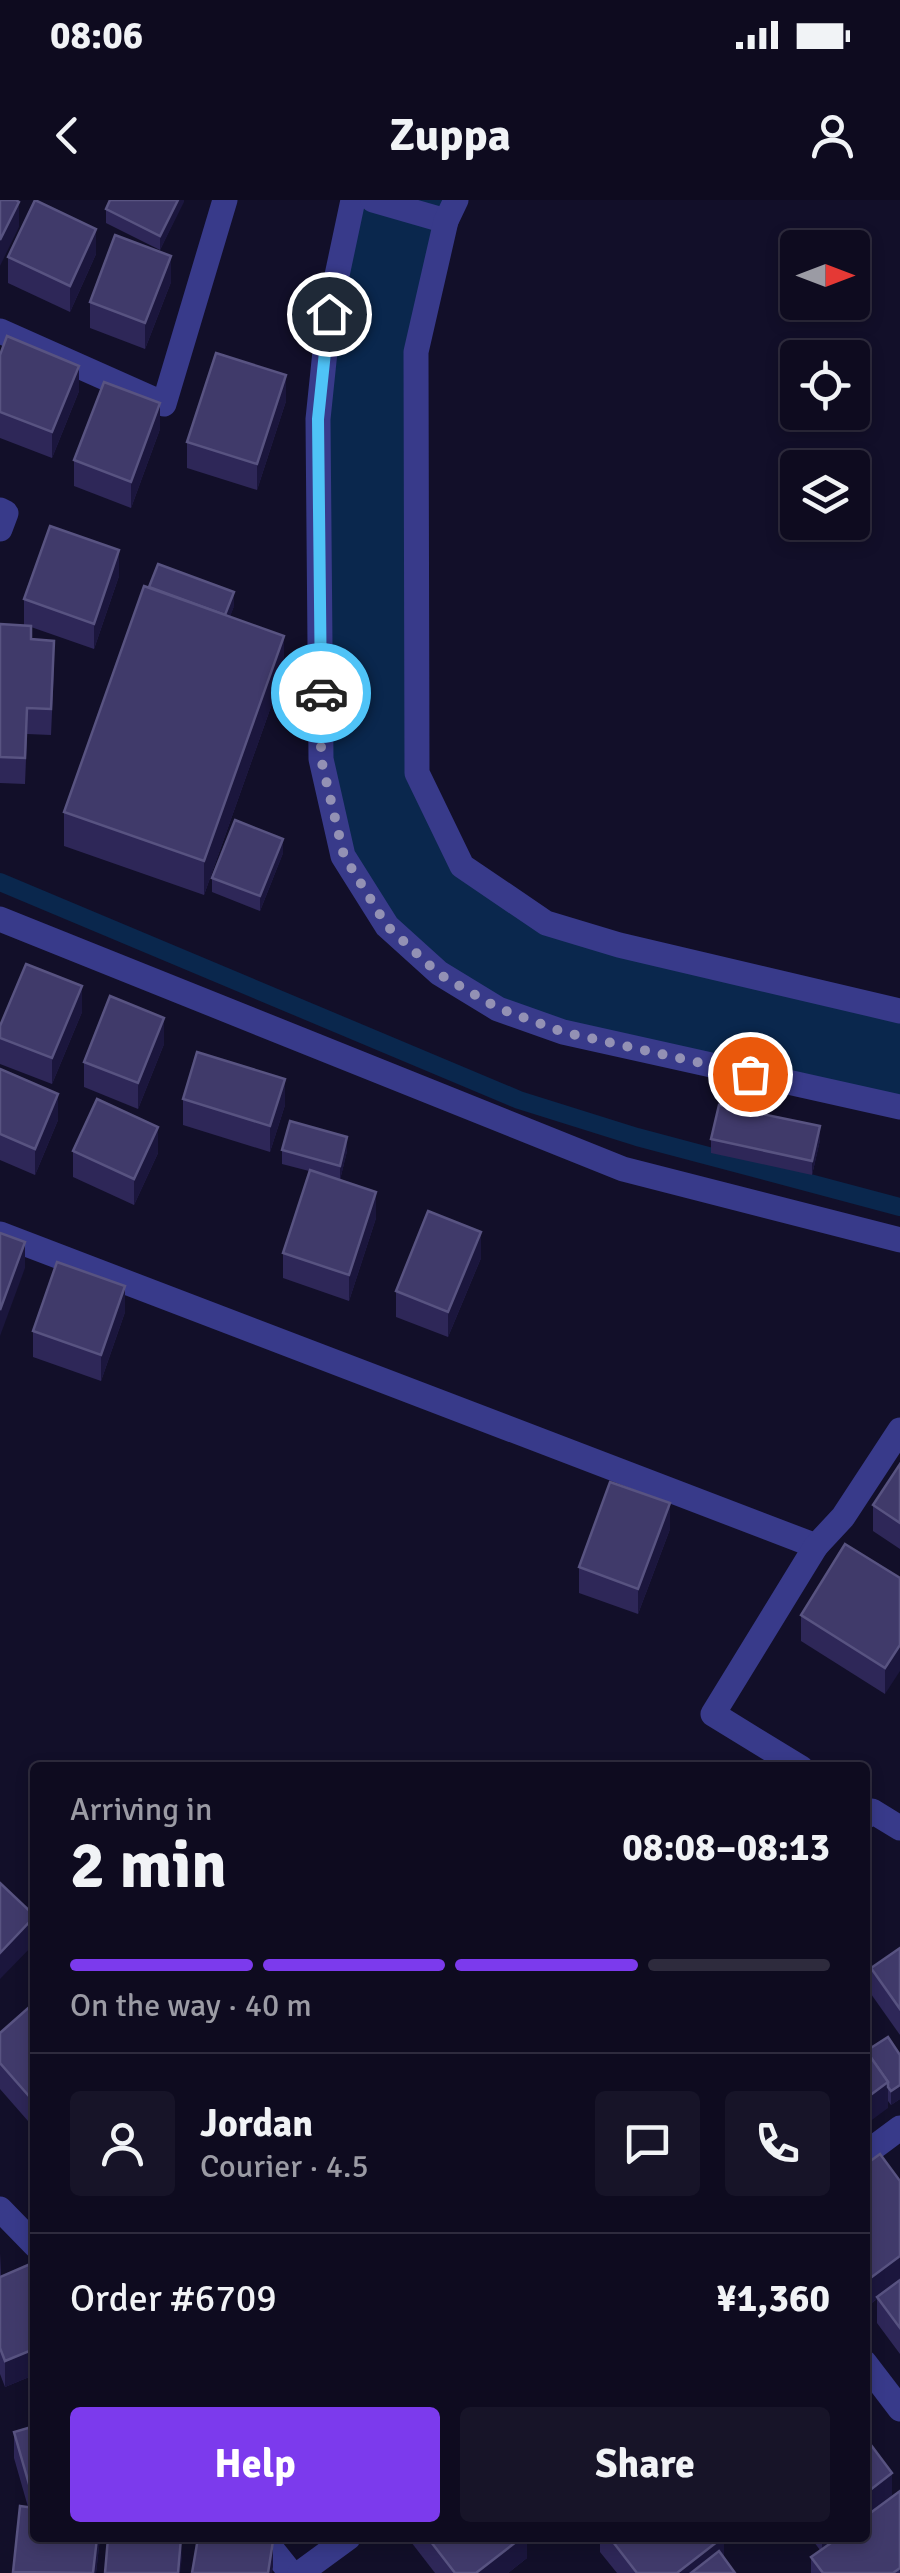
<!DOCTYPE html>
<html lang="en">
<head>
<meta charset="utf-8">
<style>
  body { margin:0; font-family:Signika,sans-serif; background:#171428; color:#f1f3f6; height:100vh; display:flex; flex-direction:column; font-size:38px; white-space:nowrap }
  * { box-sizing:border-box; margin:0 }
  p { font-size:32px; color:#9b9ba4 }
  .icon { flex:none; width:55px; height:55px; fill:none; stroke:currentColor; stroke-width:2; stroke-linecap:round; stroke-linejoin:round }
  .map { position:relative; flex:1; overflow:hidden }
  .details { position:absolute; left:30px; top:1562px; width:840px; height:780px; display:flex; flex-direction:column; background:#0e0b1f; border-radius:10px; box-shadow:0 5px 15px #0003,0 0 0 2px #2e2b3d }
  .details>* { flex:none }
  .needle { width:65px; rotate:90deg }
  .controls { position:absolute; left:780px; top:30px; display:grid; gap:20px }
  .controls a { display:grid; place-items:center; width:90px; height:90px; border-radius:10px; background:#0e0b1f; box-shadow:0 5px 15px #0003,0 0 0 2px #2e2b3d; font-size:50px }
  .pin { position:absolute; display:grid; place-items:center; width:85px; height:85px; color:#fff; margin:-42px; border:5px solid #fff; border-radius:50%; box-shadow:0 2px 10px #0007 }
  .courier { position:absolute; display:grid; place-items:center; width:100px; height:100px; margin:-50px; border:8px solid #4fc3f7; border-radius:50%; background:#fff; color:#222; box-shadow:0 2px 12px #0007 }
  .headline em { font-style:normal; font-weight:700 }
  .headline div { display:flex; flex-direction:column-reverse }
  .headline { display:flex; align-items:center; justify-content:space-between; height:170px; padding:0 40px }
  h1 { font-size:65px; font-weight:700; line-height:75px }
  .bar { display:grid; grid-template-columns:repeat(4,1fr); gap:15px 10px; align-content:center; height:120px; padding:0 40px }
  .bar i { height:12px; border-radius:8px; background:#2e2b3d }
  .bar .on { background:#7c3aed }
  .bar p { grid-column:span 4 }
  .line { display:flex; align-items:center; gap:25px; padding:0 40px; border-top:2px solid #2e2b3d }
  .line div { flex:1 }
  .round { display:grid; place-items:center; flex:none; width:105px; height:105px; border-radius:10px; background:#171428 }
  .button { display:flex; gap:20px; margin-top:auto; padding:20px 40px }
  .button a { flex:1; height:115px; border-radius:10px; background:#7c3aed; color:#fff; font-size:40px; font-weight:700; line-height:115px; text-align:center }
  .button a+a { background:#171428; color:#f1f3f6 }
  .status { display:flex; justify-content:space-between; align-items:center; height:70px; padding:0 50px; background:#0e0b1f; direction:ltr }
  .status svg { height:28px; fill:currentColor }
  header { display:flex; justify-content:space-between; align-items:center; height:130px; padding:0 40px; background:#0e0b1f; font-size:45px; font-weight:700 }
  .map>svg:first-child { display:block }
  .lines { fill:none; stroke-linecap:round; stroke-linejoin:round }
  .stream { stroke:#0a274d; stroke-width:18 }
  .river { stroke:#0a274d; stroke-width:105 }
  .minor { stroke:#383a8a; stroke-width:25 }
  .wall { fill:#2e2758 }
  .shaded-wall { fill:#1b163d }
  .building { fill:#403a6a; stroke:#585381; stroke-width:2.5 }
  .done { stroke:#9391b4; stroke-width:10; stroke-dasharray:0 18 }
  .route { stroke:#4fc3f7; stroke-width:12 }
</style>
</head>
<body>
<div class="status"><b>08:06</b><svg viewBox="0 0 49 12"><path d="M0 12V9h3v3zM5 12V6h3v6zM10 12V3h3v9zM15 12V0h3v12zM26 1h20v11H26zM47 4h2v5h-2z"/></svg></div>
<header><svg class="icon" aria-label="back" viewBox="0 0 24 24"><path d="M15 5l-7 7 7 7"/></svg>Zuppa<svg class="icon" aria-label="person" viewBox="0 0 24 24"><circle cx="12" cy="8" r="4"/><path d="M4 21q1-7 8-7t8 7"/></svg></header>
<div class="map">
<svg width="900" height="2373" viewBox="0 0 900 2373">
  <rect width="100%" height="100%" fill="#120f29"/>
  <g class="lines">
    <polyline class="stream" points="0,682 519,900 637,937 900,1007"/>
    <polyline class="river" points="409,0 377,102 360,260 366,366 363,539 381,633 419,697 482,749 587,789 900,854"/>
    <g class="minor">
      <polyline points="353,0 329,113 318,219 321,559 343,656 387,726 439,773 498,809 563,832 900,907"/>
      <polyline points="373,0 446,21"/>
      <polyline points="456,0 446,21 416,152 417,573 462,666 546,723 619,745 900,811"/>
      <polyline points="0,131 164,204 225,0"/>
      <polyline points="0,310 6,313 0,329"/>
      <polyline points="0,719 623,969 900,1040"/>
      <polyline points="0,1034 816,1346"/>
      <polyline points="801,1568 713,1514 816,1346 843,1317 900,1230"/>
      <polyline points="865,1617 872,1611 900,1628"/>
      <polyline points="865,1954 900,1928"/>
      <polyline points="0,2009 35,2045"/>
      <polyline points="865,2163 900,2209"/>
      <polyline points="263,2338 291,2373"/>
      <polyline points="300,2373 348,2338"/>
    </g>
  </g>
  <g class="wall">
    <polygon points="184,0 160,50 106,23 106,9"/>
    <polygon points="96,54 70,112 8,83 8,57"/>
    <polygon points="171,82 145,149 90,128 90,102"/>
    <polygon points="0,155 79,191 52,258 0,238"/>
    <polygon points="286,201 257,290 187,268 187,242"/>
    <polygon points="160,229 131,308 74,286 74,260"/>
    <polygon points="119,376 94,449 31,427 31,440 54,467 51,535 27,534 25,584 0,583 0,424 26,426 24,425 24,399"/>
    <polygon points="234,406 230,416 284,470 204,695 64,646 64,612"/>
    <polygon points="283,653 260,711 212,692 212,678"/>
    <polygon points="82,812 52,884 0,864 0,826"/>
    <polygon points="164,844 138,909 84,887 84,862"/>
    <polygon points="0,869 58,920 35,975 0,960"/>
    <polygon points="183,899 285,905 270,952 183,925"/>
    <polygon points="711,939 820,940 812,975 711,953"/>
    <polygon points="282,950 347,951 340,980 376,1018 349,1101 283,1078 283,1053 309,971 282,964"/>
    <polygon points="73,951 158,953 134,1005 73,977"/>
    <polygon points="481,1058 448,1137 396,1117 396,1091"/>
    <polygon points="125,1112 101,1181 33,1157 33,1131"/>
    <polygon points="900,1264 900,1349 873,1331 873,1305"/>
    <polygon points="670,1329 638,1414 579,1393 579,1367"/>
    <polygon points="900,1378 885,1494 801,1441 801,1415"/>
    <polygon points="900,1748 900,1835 871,1794 871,1768"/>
    <polygon points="35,1802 35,1929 0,1889 0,1833"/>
    <polygon points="866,1851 900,1855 900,1899 891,1905 888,1901 888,1908"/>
    <polygon points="900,1981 900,2154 877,2123 877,2099 865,2108"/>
    <polygon points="0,2053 1,2076 35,2062 35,2176 34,2175 5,2187 0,2174"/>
    <polygon points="35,2226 35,2338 100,2338 96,2373 13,2373 20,2306 28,2307 14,2258 14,2232"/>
    <polygon points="892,2297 900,2373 811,2373 811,2357 820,2350 811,2338 865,2338"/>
    <polygon points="408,2338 527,2338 527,2358 508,2373 435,2373"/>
    <polygon points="600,2338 724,2338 724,2358 735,2373 617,2373 600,2352"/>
  </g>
  <g class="shaded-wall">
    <polygon points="178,0 184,0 184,2 160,50 160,36"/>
    <polygon points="19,2 19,27 0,66 0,40"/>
    <polygon points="96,29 96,54 70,112 70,86"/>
    <polygon points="171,56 171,82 145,149 145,123"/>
    <polygon points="79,166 79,191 52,258 52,232"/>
    <polygon points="286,175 286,201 257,290 257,264"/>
    <polygon points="160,203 160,229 131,308 131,282"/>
    <polygon points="119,350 119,376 94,449 94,424"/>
    <polygon points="234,392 234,406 221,441 221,427"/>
    <polygon points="284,436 284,470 204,695 204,661"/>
    <polygon points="283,639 283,653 260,711 260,696"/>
    <polygon points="82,786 82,812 52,884 52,858"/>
    <polygon points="164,818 164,844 138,909 138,883"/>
    <polygon points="285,879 285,905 270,952 270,926"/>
    <polygon points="58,894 58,920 35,975 35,949"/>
    <polygon points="820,926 820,940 812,975 812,961"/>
    <polygon points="158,927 158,953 134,1005 134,979"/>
    <polygon points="347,937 347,951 340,980 340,966"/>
    <polygon points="376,992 376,1018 349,1101 349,1075"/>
    <polygon points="481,1032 481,1058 448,1137 448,1112"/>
    <polygon points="25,1042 25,1068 0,1136 0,1110"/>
    <polygon points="125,1086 125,1112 101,1181 101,1155"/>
    <polygon points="670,1303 670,1329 638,1414 638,1389"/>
    <polygon points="900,1445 900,1471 885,1494 885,1468"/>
    <polygon points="35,1717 35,1743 0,1779 0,1753"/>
    <polygon points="888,1882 888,1908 865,1925 865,1899"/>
    <polygon points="900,1885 900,1899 891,1905 891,1891"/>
    <polygon points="900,2056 900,2081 865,2108 865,2082"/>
    <polygon points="34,2149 34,2175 5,2187 5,2161"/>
    <polygon points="892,2273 892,2299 865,2320 865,2294"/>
    <polygon points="97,2338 100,2338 96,2373 93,2373"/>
    <polygon points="181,2338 182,2358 180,2373 178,2373"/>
    <polygon points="521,2338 527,2338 527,2358 508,2373 476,2373"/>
    <polygon points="722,2338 724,2338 724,2362 710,2373 677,2373"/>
    <polygon points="822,2338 842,2338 822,2352"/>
    <polygon points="273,2341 273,2367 272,2373 268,2373"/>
  </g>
  <g class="building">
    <polygon points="0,0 16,0 19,2 0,40"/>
    <polygon points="35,0 96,29 70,86 8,57"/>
    <polygon points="110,0 178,0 160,36 106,9"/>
    <polygon points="115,35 171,56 145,123 90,102"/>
    <polygon points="7,136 79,166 52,232 0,212 0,155"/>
    <polygon points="216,153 286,175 257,264 187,242"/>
    <polygon points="104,182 160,203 131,282 74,260"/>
    <polygon points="50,326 119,350 94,424 24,399"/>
    <polygon points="158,364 234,392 225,415 149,387"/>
    <polygon points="144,386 284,436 204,661 64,612"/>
    <polygon points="0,424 31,426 31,439 54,441 51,509 27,508 25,558 0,557"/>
    <polygon points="235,620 283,639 260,696 212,678"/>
    <polygon points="26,764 82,786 52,858 0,838 0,826"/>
    <polygon points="110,796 164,818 138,883 84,862"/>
    <polygon points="197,852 285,879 270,926 183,899"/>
    <polygon points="0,869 58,894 35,949 0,934"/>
    <polygon points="97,899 158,927 134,979 73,951"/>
    <polygon points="719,905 820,926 812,961 711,939"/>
    <polygon points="290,921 347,937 340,966 282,950"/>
    <polygon points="310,970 376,992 349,1075 283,1053"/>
    <polygon points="428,1011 481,1032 448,1112 396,1091"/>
    <polygon points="0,1033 25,1042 0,1110"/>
    <polygon points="57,1062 125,1086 101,1155 33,1131"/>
    <polygon points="900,1264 900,1323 873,1305"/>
    <polygon points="610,1282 670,1303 638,1389 579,1367"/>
    <polygon points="845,1344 900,1378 900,1445 885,1468 801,1415"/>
    <polygon points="0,1683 35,1716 0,1753"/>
    <polygon points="900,1748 900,1809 871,1768"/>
    <polygon points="35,1802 35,1903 0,1863 0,1833"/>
    <polygon points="888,1837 900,1855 900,1885 891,1891 888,1887 888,1882 866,1851"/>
    <polygon points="865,1849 888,1882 865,1899"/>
    <polygon points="880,1954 900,1981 900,2056 865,2082 865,1965"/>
    <polygon points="35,2062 35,2151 34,2149 5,2161 0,2148 0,2077"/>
    <polygon points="900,2080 900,2128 877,2097"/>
    <polygon points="35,2226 35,2305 14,2232"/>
    <polygon points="865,2237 892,2273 865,2294"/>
    <polygon points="900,2291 900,2368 893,2373 823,2373 811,2357 838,2338 865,2338 865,2317"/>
    <polygon points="20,2306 35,2308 35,2338 97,2338 93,2373 13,2372"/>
    <polygon points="108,2338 181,2338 178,2373 105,2373"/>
    <polygon points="198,2338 252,2338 273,2341 268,2373 192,2373"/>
    <polygon points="428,2338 521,2338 476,2373 455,2373"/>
    <polygon points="610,2338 722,2338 677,2373 637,2373"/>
    <polygon points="719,2351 735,2373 691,2373"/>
  </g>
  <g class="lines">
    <polyline class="done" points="321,493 321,559 344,656 387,726 439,774 498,808 563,832 750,874"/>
    <polyline class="route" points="321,493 318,219 329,114"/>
  </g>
</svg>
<div class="controls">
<a><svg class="needle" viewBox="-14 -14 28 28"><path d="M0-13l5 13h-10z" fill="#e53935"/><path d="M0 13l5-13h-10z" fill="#9b9ba4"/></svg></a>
<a><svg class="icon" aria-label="locate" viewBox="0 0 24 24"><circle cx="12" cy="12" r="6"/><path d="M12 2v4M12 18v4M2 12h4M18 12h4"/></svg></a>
<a><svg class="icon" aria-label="layers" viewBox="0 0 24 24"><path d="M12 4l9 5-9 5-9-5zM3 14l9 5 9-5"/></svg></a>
</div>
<div class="pin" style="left:750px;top:874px;background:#ea580c"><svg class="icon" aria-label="bag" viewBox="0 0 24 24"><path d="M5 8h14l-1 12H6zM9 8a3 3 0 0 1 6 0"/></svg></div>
<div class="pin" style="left:329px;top:114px;background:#1f2937"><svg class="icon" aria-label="home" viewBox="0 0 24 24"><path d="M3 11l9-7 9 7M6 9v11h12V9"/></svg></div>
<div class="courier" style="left:321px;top:493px"><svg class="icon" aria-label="car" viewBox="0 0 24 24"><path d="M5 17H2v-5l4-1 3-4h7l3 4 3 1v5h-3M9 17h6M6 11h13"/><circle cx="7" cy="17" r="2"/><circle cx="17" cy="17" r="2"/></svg></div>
<section class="details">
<div class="headline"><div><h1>2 min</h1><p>Arriving in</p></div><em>08:08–08:13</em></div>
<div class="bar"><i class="on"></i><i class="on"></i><i class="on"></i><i></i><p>On the way · 40 m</p></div>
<div class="line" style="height:180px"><a class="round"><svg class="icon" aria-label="person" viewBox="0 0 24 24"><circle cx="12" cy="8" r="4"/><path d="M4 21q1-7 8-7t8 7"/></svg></a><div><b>Jordan</b><p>Courier · 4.5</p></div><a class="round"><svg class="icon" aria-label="chat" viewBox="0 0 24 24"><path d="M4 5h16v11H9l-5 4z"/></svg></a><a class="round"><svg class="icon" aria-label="phone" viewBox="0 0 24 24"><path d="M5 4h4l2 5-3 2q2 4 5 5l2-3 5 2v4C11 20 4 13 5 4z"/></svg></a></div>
<div class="line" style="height:130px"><div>Order #6709</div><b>¥1,360</b></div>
<div class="button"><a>Help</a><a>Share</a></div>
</section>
</div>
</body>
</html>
